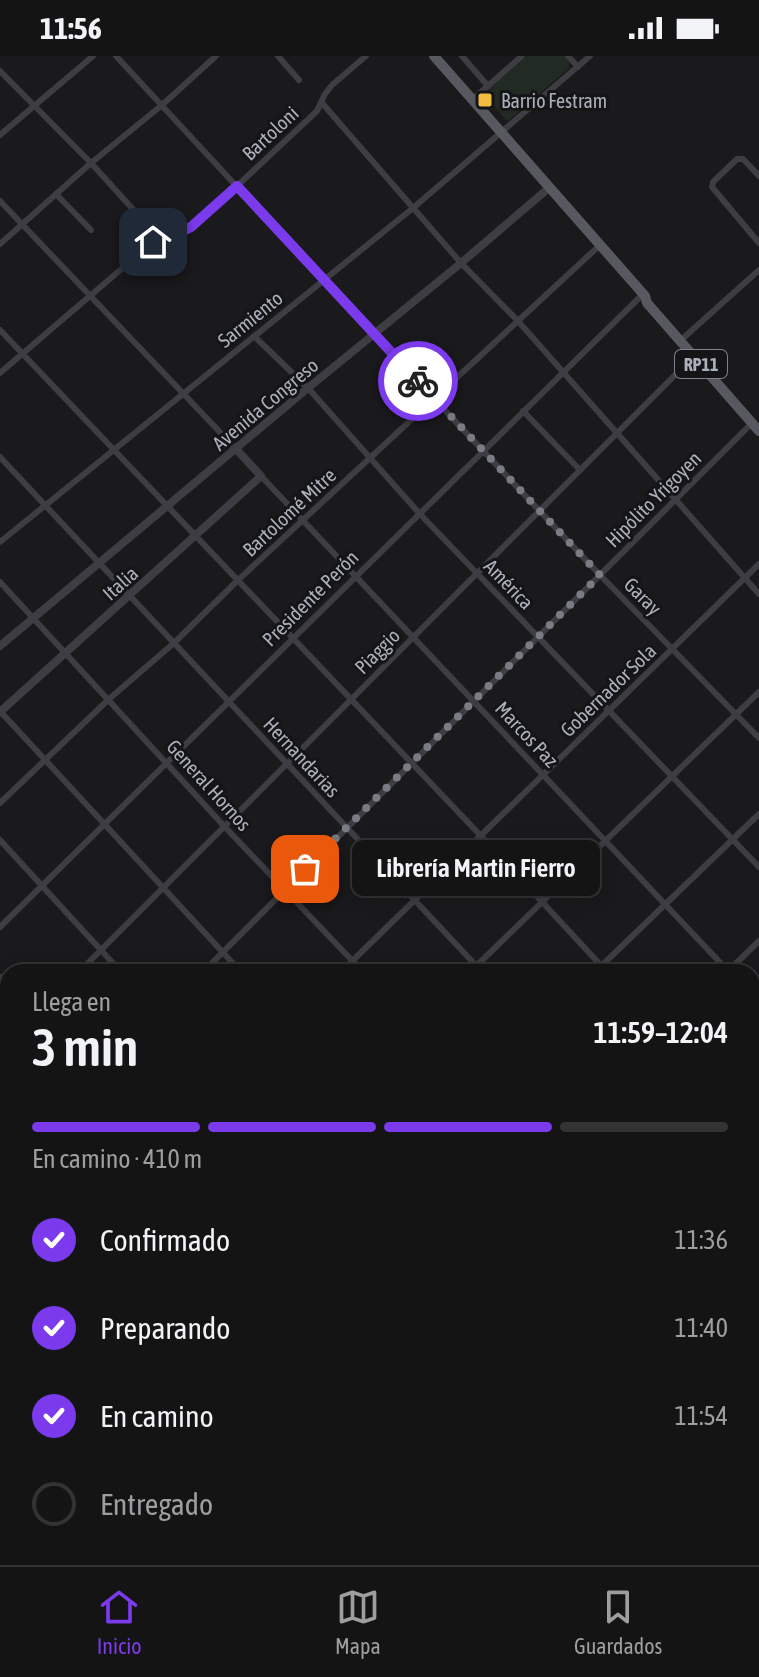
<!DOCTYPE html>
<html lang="es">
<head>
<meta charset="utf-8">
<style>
  body { margin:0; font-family:"Asap Condensed",sans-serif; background:#212122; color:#f1f3f6; height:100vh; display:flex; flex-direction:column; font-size:30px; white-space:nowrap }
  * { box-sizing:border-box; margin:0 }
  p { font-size:26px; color:#9d9ea0 }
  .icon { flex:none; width:44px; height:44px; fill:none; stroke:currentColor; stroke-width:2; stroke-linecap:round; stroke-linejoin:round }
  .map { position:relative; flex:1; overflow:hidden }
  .details { position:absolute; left:0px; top:908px; width:760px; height:602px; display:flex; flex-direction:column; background:#141415; border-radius:24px 24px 0 0; box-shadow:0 4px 20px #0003,0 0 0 2px #333334 }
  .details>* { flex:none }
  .pin { position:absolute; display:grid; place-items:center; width:68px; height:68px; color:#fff; margin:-34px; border-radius:16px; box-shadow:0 4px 12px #0006 }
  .courier { position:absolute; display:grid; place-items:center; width:80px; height:80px; margin:-40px; border:6px solid #7c3aed; border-radius:50%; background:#fff; color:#222; box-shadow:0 2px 10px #0007 }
  .bubble { position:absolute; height:56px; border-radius:12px; background:#141415; box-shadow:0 4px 20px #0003,0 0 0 2px #333334; font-size:26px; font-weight:600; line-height:56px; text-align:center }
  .overview em { font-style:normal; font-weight:600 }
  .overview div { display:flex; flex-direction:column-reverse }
  .overview { display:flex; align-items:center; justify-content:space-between; height:136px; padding:0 32px }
  h1 { font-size:52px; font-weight:600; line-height:60px }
  .bar { display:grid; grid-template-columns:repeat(4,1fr); gap:12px 8px; align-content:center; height:96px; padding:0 32px }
  .bar i { height:10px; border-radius:6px; background:#333334 }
  .bar .on { background:#7c3aed }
  .bar p { grid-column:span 4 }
  ol { padding:0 32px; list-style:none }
  li { display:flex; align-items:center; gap:24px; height:88px }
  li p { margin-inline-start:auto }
  li .icon { padding:8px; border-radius:50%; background:#7c3aed; color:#fff; stroke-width:4 }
  li:last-child { color:#9d9ea0 }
  li i { width:44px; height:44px; border:4px solid #333334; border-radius:50% }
  .status { display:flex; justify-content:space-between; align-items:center; height:56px; padding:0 40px; background:#141415; direction:ltr }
  .status svg { height:22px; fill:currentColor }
  .tab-bar { display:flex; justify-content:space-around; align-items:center; height:112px; border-top:2px solid #333334; background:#141415; font-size:22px; color:#9d9ea0 }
  .tab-bar a { display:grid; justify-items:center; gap:4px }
  .tab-bar .on { color:#7c3aed }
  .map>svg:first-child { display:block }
  .green { fill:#212a23 }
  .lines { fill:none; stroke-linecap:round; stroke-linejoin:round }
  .minor { stroke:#3d3d43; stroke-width:6 }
  .tertiary { stroke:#3d3d43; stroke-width:8 }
  .primary { stroke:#575860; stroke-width:10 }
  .done { stroke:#797c83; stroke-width:8; stroke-dasharray:0 14.4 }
  .route { stroke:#7c3aed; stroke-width:10 }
  .poi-dot { fill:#f0bb3e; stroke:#151517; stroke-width:3 }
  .labels { text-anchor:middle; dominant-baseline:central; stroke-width:6; stroke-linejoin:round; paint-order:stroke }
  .shield { fill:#151517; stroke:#7f828a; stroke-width:2 }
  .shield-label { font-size:18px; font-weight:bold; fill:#acb0bb }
  .poi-label { font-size:20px; fill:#acb0bb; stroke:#151517; text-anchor:start }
  .street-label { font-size:20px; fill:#acb0bb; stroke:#151517 }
</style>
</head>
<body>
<div class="status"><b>11:56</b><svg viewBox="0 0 49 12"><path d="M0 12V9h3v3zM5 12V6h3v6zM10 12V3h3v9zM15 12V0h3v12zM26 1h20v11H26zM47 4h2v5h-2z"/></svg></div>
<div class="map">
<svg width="759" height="1509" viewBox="0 0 759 1509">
  <rect width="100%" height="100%" fill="#1a1a1c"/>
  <polygon class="green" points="527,0 564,0 569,5 569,12 508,65 505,63 484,37"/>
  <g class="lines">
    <g class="minor">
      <polyline points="116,0 374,279 600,519 759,682"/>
      <polyline points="278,0 299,24"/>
      <polyline points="462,0 488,30"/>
      <polyline points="568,0 578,11"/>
      <polyline points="0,15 91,107 160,183"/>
      <polyline points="473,43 522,0"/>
      <polyline points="322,47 461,207 518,265 759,538"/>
      <polyline points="0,79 93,0"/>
      <polyline points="759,120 743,103 737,103 713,126 712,131 759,187"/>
      <polyline points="56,138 91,174"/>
      <polyline points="0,145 236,393"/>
      <polyline points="0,188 91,107 162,49 216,0"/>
      <polyline points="0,274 481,780 607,916"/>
      <polyline points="254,280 308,332 419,457 759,811"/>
      <polyline points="680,285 759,214"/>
      <polyline points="0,317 153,186 183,175 191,171 237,130 317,55 325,38 332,29 366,0"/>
      <polyline points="523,355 580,414"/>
      <polyline points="0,401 482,916"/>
      <polyline points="261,420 729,916"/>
      <polyline points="0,486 413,152 590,0"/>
      <polyline points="0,526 224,770 363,916"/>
      <polyline points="0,655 241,916"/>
      <polyline points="0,747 109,643 174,587 237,525 600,189"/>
      <polyline points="0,784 121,916"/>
      <polyline points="0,871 643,238"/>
      <polyline points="79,916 698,296"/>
      <polyline points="203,916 752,367"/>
      <polyline points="341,916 759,508"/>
      <polyline points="470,916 759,636"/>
      <polyline points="595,916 759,758"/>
      <polyline points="727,916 759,885"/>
      <polyline points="0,921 8,930"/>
      <polyline points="752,940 759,947"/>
      <polyline points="0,995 8,987"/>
      <polyline points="752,1020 759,1013"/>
      <polyline points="0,1055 8,1064"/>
      <polyline points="752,1065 759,1072"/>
      <polyline points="0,1119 8,1111"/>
      <polyline points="752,1154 759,1147"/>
      <polyline points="0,1202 8,1212"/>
      <polyline points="752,1206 759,1214"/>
      <polyline points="0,1246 8,1239"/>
      <polyline points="752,1277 759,1271"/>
      <polyline points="0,1333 8,1342"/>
      <polyline points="752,1333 759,1341"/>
      <polyline points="0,1368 8,1360"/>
      <polyline points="752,1407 759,1400"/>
      <polyline points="0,1446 8,1456"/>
      <polyline points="752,1470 759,1478"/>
      <polyline points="0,1494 8,1486"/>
      <polyline points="49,1502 55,1509"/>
      <polyline points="144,1502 150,1509"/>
      <polyline points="250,1502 256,1509"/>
      <polyline points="323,1502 330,1509"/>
      <polyline points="394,1502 400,1509"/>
      <polyline points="525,1502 532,1509"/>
      <polyline points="653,1502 660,1509"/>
      <polyline points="110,1509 116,1502"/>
      <polyline points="234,1509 240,1502"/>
      <polyline points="360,1509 367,1502"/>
      <polyline points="384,1509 384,1502"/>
      <polyline points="497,1509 504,1502"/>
      <polyline points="638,1509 645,1502"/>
    </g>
    <g class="tertiary">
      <polyline points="0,590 308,332 461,207 550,131"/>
      <polyline points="0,656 261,420 236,393"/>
    </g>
    <polyline class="primary" points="434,0 645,240 647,247 759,375"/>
  </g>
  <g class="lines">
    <polyline class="done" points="305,813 600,519 418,325"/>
    <polyline class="route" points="153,186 183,175 191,171 237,130 418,325"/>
  </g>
  <rect class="poi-dot" x="477" y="36" width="16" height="16" rx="4"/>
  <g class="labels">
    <rect class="shield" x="675" y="294" width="52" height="28" rx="6"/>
    <g class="shield-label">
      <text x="701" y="308">RP11</text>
    </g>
    <g class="poi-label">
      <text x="501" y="44">Barrio Festram</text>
    </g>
    <g class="street-label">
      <text transform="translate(270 77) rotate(-43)">Bartoloni</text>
      <text transform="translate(250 263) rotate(-39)">Sarmiento</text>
      <text transform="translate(265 348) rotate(-40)">Avenida Congreso</text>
      <text transform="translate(653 443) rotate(-45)">Hipólito Yrigoyen</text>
      <text transform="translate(289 456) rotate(-43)">Bartolomé Mitre</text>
      <text transform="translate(120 527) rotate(-42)">Italia</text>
      <text transform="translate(509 528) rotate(46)">América</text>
      <text transform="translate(643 540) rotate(45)">Garay</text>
      <text transform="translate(310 542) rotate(-45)">Presidente Perón</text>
      <text transform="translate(377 595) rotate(-45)">Piaggio</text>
      <text transform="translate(608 634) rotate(-44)">Gobernador Sola</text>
      <text transform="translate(527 678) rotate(47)">Marcos Paz</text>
      <text transform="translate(302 701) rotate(47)">Hernandarias</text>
      <text transform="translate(209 729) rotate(48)">General Hornos</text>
    </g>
  </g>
</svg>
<div class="pin" style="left:305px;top:813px;background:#ea580c"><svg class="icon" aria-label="bag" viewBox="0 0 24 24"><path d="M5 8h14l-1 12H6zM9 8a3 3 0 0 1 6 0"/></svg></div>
<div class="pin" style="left:153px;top:186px;background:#1f2937"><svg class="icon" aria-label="home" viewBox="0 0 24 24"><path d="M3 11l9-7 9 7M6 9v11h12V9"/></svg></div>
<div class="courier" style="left:418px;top:325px"><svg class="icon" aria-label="bike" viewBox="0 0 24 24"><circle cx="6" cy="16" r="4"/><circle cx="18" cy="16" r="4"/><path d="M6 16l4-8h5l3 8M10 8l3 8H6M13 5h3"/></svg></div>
<div class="bubble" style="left:352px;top:784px;width:248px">Librería Martin Fierro</div>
<section class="details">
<div class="overview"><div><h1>3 min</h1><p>Llega en</p></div><em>11:59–12:04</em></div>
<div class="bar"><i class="on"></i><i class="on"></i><i class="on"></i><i></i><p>En camino · 410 m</p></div>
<ol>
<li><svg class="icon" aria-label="check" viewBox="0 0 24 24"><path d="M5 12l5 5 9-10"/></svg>Confirmado<p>11:36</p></li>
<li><svg class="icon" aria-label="check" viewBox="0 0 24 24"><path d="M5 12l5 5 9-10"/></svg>Preparando<p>11:40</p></li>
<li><svg class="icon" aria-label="check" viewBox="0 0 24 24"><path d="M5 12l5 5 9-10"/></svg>En camino<p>11:54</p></li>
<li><i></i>Entregado</li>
</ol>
</section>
</div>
<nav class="tab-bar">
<a class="on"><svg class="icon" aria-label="home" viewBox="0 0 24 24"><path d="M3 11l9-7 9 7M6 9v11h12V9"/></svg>Inicio</a>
<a><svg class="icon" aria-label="map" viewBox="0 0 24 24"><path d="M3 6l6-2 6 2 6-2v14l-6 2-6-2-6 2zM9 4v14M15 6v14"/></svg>Mapa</a>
<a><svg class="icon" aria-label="saved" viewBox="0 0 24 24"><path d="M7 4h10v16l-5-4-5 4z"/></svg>Guardados</a>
</nav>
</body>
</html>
